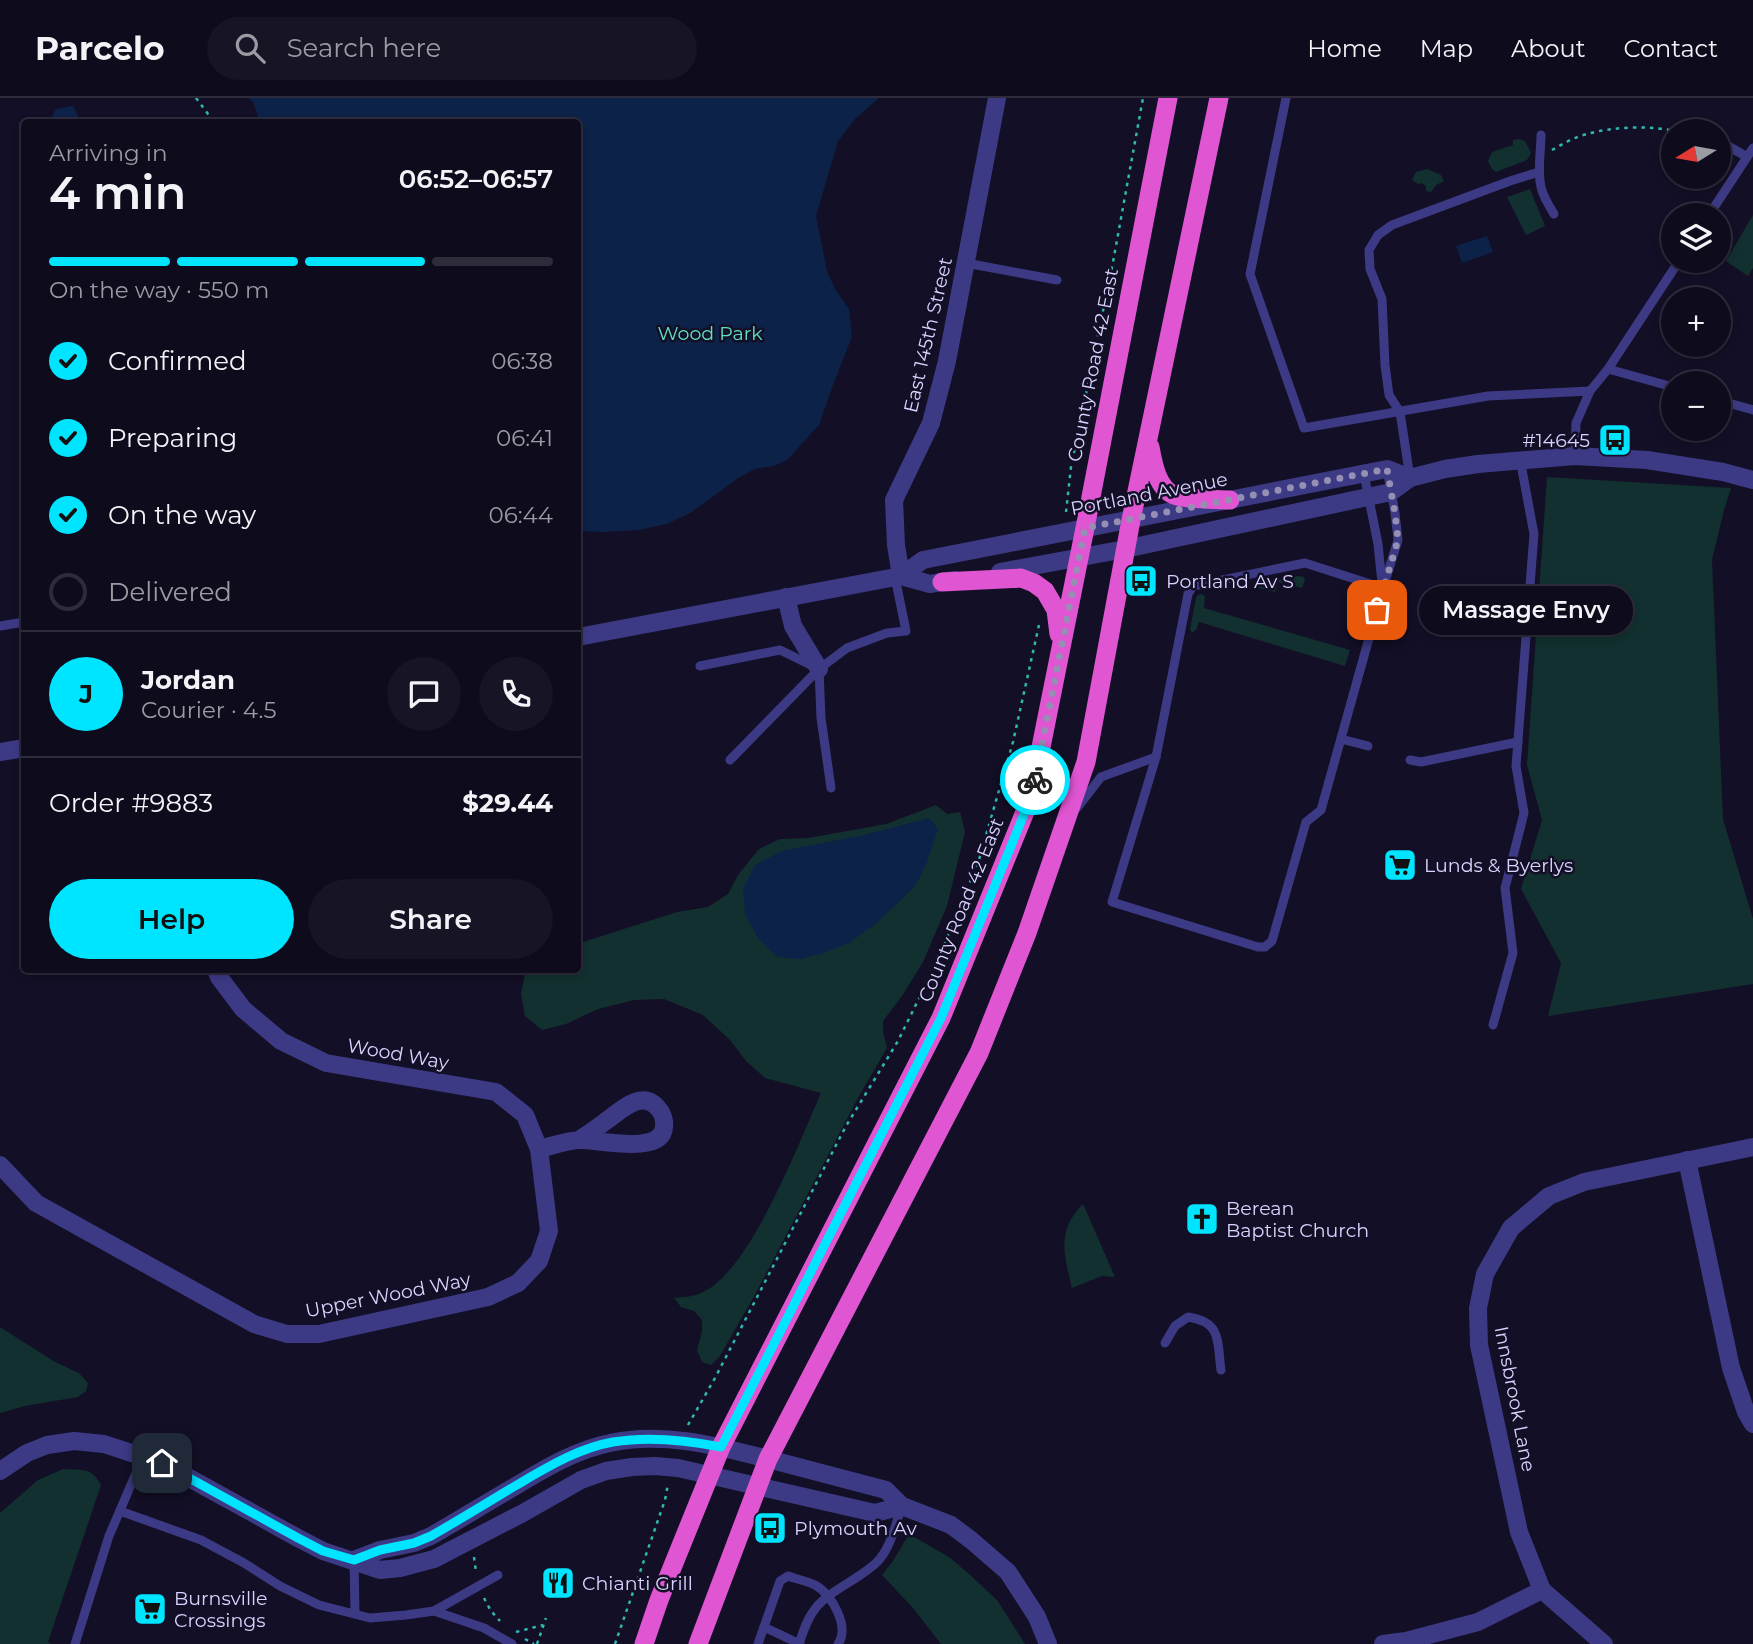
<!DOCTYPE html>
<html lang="en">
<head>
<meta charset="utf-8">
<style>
  body { margin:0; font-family:Montserrat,sans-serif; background:#171425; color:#f1f3f6; height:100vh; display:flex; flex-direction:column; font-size:26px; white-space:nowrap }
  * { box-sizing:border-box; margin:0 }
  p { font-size:23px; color:#9b9ba3 }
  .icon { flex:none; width:38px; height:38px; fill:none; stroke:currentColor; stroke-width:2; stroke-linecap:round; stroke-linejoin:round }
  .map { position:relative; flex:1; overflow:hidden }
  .drawer { position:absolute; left:21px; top:21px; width:560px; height:854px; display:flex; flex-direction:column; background:#0e0b1c; border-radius:7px; box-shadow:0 4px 10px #0003,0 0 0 2px #2e2b3b }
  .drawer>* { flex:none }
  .needle { width:46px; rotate:259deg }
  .buttons { position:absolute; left:1661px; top:21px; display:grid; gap:14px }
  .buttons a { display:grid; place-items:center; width:70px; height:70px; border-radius:50%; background:#0e0b1c; box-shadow:0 4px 10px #0003,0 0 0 2px #2e2b3b; font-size:35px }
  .pin { position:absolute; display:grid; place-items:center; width:60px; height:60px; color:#fff; margin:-30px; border-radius:14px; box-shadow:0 4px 10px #0006 }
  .courier { position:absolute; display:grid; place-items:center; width:70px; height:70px; margin:-35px; border:5px solid #00e5ff; border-radius:50%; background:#fff; color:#222; box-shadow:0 2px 9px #0007 }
  .bubble { position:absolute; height:49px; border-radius:24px; background:#0e0b1c; box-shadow:0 4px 10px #0003,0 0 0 2px #2e2b3b; font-size:23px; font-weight:600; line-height:49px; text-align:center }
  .head em { font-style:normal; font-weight:600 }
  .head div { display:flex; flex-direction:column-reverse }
  .head { display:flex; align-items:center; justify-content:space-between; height:119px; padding:0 28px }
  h1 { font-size:46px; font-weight:600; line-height:52px }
  .bar { display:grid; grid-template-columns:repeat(4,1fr); gap:10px 7px; align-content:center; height:84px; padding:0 28px }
  .bar i { height:9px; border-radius:5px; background:#2e2b3b }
  .bar .selected { background:#00e5ff }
  .bar p { grid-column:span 4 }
  .line { display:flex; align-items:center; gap:18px; padding:0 28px; border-top:2px solid #2e2b3b }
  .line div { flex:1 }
  .round { display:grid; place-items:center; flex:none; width:74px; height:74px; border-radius:37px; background:#171425 }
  ol { padding:0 28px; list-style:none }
  li { display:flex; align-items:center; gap:21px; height:77px }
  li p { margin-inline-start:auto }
  li .icon { padding:7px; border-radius:50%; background:#00e5ff; color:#111; stroke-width:4 }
  li:last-child { color:#9b9ba3 }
  li i { width:38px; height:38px; border:4px solid #2e2b3b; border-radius:50% }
  .action { display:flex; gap:14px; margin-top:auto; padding:14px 28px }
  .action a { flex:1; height:80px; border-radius:42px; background:#00e5ff; color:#111; font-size:28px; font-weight:600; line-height:80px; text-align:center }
  .action a+a { background:#171425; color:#f1f3f6 }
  header { display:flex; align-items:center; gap:42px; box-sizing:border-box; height:98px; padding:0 35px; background:#0e0b1c; border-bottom:2px solid #2e2b3b }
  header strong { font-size:33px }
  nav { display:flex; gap:38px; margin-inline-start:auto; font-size:24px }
  .search { width:490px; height:63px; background:#171425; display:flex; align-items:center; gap:18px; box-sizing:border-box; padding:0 24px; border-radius:38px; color:#9b9ba3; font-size:26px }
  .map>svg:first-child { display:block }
  .green { fill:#12302f }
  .water { fill:#0c2248 }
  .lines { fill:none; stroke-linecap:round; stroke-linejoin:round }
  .path { stroke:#2fb8b0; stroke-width:2.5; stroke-dasharray:3.5 5; stroke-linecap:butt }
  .service { stroke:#3d3a85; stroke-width:9 }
  .minor { stroke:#3d3a85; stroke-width:18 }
  .tertiary { stroke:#3d3a85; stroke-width:18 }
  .trunk { stroke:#e055d1; stroke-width:19 }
  .done { stroke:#948fb3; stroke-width:7; stroke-dasharray:0 12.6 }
  .route { stroke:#00e5ff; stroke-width:9 }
  .labels { text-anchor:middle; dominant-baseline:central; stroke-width:5; stroke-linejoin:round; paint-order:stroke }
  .park-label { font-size:19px; fill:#5fe0c0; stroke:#130f26 }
  .street-label { font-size:19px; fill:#d9d4ff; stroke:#130f26 }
  .poi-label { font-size:19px; fill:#d9d4ff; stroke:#130f26; text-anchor:start }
</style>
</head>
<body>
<header>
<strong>Parcelo</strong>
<div class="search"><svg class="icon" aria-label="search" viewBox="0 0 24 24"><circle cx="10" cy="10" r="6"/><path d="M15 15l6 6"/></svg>Search here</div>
<nav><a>Home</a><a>Map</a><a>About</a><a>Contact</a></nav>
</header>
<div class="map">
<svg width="1753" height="1546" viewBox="0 0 1753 1546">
  <rect width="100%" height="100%" fill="#130f26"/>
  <g class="green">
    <polygon points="1519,41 1525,43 1531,55 1527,62 1496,74 1492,71 1488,63 1492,54 1513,47 1513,42"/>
    <polygon points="1427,71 1441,77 1444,83 1436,87 1431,94 1426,93 1426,88 1421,85 1418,86 1412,82 1416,74"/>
    <polygon points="1530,91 1545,128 1526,137 1507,99"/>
    <polygon points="1753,117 1753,170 1748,178 1726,163"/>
    <polygon points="1547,379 1731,390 1724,412 1712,462 1723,721 1753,821 1753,886 1548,918 1561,865 1521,791 1542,722 1527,667"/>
    <polygon points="1298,478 1304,479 1305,482 1302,490 1278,484 1275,494 1259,490 1258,486"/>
    <polygon points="1201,496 1205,498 1204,510 1350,552 1345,568 1199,524 1196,532 1192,535 1190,531 1196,500 1198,497"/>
    <path d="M936 707 947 716 960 714 965 734 947 808 923 864 902 898 883 923V934L887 950 859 998 757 1193 720 1258 711 1267 702 1264 697 1252 702 1233V1222L694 1213 681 1209 674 1200C682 1199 693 1199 701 1195 750 1175 799 1044 821 995L765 980 746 963 730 942 703 917 664 901 634 902 598 911 566 926 542 932 525 918 521 896 525 876 533 872H578V847L583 844 677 814 708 809 728 796 738 777 759 751 780 741 808 740 886 726Z"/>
    <path d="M1083 1106 1115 1179 1102 1178 1072 1190C1064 1157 1056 1133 1083 1106Z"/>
    <polygon points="0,1229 55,1264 79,1275 88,1285 86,1293 78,1299 25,1308 0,1315"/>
    <path d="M63 1371C81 1372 92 1369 101 1387L48 1544 51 1546H0V1415L38 1382Z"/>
    <polygon points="909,1436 949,1459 969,1476 997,1502 1025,1546 941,1546 913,1510 882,1477 893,1463"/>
  </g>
  <g class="water">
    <polygon points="248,0 879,0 855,21 838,43 816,118 827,173 835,191 849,211 852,239 833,287 819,327 787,362 774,368 755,371 738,380 692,414 667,426 638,432 604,434 578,433 578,24 260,24 253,4"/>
    <polygon points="73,8 81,24 49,24 56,11"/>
    <polygon points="1487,138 1493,154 1462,165 1456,148"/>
    <polygon points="929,720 938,731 927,764 916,787 879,823 849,845 824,855 801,861 777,859 758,840 745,816 743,791 755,767 782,753 864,737"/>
  </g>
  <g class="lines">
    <g class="path">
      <polyline points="196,0 214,24"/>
      <path d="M1552 52C1563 46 1574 39 1587 36 1611 29 1649 27 1674 33"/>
      <polyline points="1066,414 1071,369 1113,164 1143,0"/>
      <polyline points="688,1327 715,1280 846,1028 898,943 937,864 978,765 1013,644 1039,527"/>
      <polyline points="474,1459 476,1474"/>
      <polyline points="484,1500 491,1513 500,1523"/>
      <polyline points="516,1534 543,1527"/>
      <polyline points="525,1541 534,1546"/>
      <polyline points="537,1546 546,1520"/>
      <polyline points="615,1546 665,1402 668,1386"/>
    </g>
    <g class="service">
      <polyline points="1286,0 1250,176 1304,330 1488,298 1590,293"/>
      <path d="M1541 37C1541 54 1537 72 1541 89 1543 98 1549 108 1554 116"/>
      <polyline points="1718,42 1747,59"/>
      <polyline points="1709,117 1753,50"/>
      <polyline points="966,165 1057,182"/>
      <polyline points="1608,271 1673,289"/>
      <polyline points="1718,302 1753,312"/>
      <polyline points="1575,358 1576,325 1590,293 1608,271 1679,163"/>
      <polyline points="1364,376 1378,446 1382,485"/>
      <polyline points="1410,380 1400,314 1389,297 1385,267 1382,201 1370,171 1369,152 1378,137 1392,127 1510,83 1539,74"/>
      <polyline points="1383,490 1305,465 1193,488 1188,496 1156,659 1112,804 1258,849 1265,849 1272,843 1306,724 1321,712 1383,490 1398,442 1395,415 1387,371"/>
      <polyline points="0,528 24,524"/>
      <polyline points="700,568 780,552 819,571 847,550 887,535 906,533 895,479"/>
      <polyline points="1341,641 1368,648"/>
      <polyline points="730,662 819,571 821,620 831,690"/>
      <polyline points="1410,662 1421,664 1518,644"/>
      <polyline points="1077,710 1101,679 1156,659"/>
      <polyline points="1493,927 1513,855 1505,790 1524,715 1516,668 1534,436 1520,361"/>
      <path d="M1165 1245 1175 1228 1188 1219C1222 1224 1217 1243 1221 1272"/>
      <polyline points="120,1413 201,1442 244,1465 280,1488 319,1507 370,1520 406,1517 434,1513 484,1530 512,1546"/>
      <polyline points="354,1462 355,1516"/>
      <polyline points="434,1513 498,1477"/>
      <polyline points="764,1529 800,1546"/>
      <polyline points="75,1546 109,1438 143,1359"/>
      <path d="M758 1546 780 1483 788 1478C796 1481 807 1483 815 1487 832 1496 850 1529 838 1546"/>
      <path d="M799 1546C803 1534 807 1521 815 1511 828 1493 860 1481 877 1464 891 1450 895 1427 902 1408"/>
    </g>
    <g class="minor">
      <polyline points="901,478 896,447 894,402 931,325 947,263 997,0"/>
      <polyline points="786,499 793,528 819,571"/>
      <path d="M539 1051C552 1048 568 1042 581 1042 600 1042 662 1057 664 1029 665 1022 662 1014 657 1009 641 991 619 1014 606 1023 597 1030 588 1036 579 1042"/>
      <polyline points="1687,1062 1731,1270 1746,1314 1753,1326"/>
      <polyline points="0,1067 36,1105 254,1226 287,1236 319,1236 488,1199 518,1185 539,1163 549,1133 539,1051 525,1017 496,994 326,965 281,943 243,911 219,879 216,872"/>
      <polyline points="0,1373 27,1355 47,1347 74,1343 104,1346 162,1365 298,1440 323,1453 380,1472 400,1470 434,1461 523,1415 581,1382 606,1373 632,1369 655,1368 678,1370 757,1388"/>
      <path d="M354 1462 380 1452 414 1445 431 1438C459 1422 486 1405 514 1389 544 1371 575 1352 610 1345 663 1333 717 1348 768 1361"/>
      <polyline points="1542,1492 1604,1546"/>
    </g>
    <g class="tertiary">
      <polyline points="1000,474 1125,451 1391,394 1410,380 1445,371 1478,366 1575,358 1647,362 1723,374 1753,382"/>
      <polyline points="901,478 923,462 1387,371 1410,380"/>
      <polyline points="578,539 901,478 930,486 955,482"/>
      <polyline points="0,654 24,650"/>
      <polyline points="768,1361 886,1392 902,1408 951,1427 971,1442 1008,1474 1037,1519 1048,1546"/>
      <polyline points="757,1388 875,1415 902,1408"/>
      <polyline points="1383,1546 1406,1543 1478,1524 1542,1492 1519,1434 1479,1247 1478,1210 1485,1176 1511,1130 1549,1098 1584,1084 1753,1049"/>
    </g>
    <g class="trunk">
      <path d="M1150 349C1153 365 1157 390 1174 397 1186 402 1216 401 1230 402"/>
      <polyline points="942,484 1021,480 1034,485 1045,493 1056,512 1059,536"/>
      <polyline points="644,1546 659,1502 721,1349 941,920 1031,699 1085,430 1168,0"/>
      <polyline points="698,1546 768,1361 979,955 1027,835 1086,664 1131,422 1219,0"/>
    </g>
  </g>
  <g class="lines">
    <polyline class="done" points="1035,682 1085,430 1387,371 1395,415 1398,442 1377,512"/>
    <path class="route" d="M162 1365 298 1440 323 1453 354 1462 380 1452 414 1445 431 1438C459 1422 487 1405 515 1388 546 1370 578 1350 613 1344 649 1338 686 1342 721 1349L941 920 1031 699 1035 682"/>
  </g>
  <defs>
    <symbol id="bus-square" viewBox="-11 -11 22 22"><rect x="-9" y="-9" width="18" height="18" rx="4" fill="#00e5ff" stroke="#130f26"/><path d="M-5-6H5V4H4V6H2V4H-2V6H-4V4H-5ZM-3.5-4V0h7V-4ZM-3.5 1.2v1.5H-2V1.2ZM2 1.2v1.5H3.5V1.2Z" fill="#111"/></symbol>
    <symbol id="supermarket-square" viewBox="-11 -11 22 22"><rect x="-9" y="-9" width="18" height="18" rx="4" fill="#00e5ff" stroke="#130f26"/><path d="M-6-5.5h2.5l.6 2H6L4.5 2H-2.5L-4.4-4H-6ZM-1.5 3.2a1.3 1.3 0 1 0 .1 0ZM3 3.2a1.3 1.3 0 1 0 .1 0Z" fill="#111"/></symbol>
    <symbol id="church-square" viewBox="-11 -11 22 22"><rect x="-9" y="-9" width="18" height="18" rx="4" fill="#00e5ff" stroke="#130f26"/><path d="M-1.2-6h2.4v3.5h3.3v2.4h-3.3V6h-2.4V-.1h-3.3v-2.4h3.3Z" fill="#111"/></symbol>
    <symbol id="restaurant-square" viewBox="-11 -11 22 22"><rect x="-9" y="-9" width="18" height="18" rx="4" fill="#00e5ff" stroke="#130f26"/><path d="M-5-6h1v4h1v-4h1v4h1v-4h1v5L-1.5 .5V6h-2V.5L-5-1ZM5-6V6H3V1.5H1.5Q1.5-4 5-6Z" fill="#111"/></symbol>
  </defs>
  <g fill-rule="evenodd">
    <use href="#bus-square" x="1596" y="323" width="38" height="38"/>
    <use href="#bus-square" x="1122" y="464" width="38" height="38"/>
    <use href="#supermarket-square" x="1381" y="748" width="38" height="38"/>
    <use href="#church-square" x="1183" y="1102" width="38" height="38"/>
    <use href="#bus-square" x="751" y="1411" width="38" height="38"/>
    <use href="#restaurant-square" x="539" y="1466" width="38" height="38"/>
    <use href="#supermarket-square" x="131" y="1492" width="38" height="38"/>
  </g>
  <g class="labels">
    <g class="park-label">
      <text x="710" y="235">Wood Park</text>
    </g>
    <g class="street-label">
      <text transform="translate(928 237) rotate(-77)">East 145th Street</text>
      <text transform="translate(1093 267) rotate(-79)">County Road 42 East</text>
      <text transform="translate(1149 396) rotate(-11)">Portland Avenue</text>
      <text transform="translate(961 812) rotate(-68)">County Road 42 East</text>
      <text transform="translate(398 956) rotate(10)">Wood Way</text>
      <text transform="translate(388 1197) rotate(-11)">Upper Wood Way</text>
      <text transform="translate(1515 1301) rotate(79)">Innsbrook Lane</text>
    </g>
    <g class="poi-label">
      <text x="1590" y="342" text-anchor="end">#14645</text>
      <text x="1166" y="483">Portland Av S</text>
      <text x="1424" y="767">Lunds &amp; Byerlys</text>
      <text x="1226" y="1110">Berean<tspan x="1226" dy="22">Baptist Church</tspan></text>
      <text x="794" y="1430">Plymouth Av</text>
      <text x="582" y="1485">Chianti Grill</text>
      <text x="174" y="1500">Burnsville<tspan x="174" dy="22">Crossings</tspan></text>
    </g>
  </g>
</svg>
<div class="buttons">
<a><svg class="needle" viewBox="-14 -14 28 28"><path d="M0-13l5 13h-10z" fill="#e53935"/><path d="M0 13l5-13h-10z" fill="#9b9ba3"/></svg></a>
<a><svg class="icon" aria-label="layers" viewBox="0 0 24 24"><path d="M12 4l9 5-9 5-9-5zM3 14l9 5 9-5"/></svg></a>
<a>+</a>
<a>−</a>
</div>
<div class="pin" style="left:1377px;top:512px;background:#ea580c"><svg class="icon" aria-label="bag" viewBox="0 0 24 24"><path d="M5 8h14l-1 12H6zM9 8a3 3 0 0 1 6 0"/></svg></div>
<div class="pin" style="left:162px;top:1365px;background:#1f2937"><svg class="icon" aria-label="home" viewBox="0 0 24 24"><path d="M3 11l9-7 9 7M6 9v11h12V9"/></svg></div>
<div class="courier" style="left:1035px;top:682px"><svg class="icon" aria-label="bike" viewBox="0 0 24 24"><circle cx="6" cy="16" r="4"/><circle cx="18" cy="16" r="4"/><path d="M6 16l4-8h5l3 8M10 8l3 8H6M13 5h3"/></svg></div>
<div class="bubble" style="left:1419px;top:488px;width:214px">Massage Envy</div>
<section class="drawer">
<div class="head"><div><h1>4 min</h1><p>Arriving in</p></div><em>06:52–06:57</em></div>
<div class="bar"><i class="selected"></i><i class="selected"></i><i class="selected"></i><i></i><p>On the way · 550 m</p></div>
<ol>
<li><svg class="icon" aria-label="check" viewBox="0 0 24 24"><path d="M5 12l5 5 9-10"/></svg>Confirmed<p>06:38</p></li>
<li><svg class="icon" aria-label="check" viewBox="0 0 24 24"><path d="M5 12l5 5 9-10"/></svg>Preparing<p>06:41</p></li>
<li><svg class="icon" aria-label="check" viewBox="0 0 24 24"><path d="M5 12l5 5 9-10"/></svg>On the way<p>06:44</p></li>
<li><i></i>Delivered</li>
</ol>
<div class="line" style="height:126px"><b class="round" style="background:#00e5ff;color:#111">J</b><div><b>Jordan</b><p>Courier · 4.5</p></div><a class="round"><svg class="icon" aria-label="chat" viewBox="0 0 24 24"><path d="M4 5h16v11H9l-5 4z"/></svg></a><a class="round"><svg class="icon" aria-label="phone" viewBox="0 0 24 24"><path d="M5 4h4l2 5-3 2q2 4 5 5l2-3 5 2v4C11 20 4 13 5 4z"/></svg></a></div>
<div class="line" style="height:91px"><div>Order #9883</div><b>$29.44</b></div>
<div class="action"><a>Help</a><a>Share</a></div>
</section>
</div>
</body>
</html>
